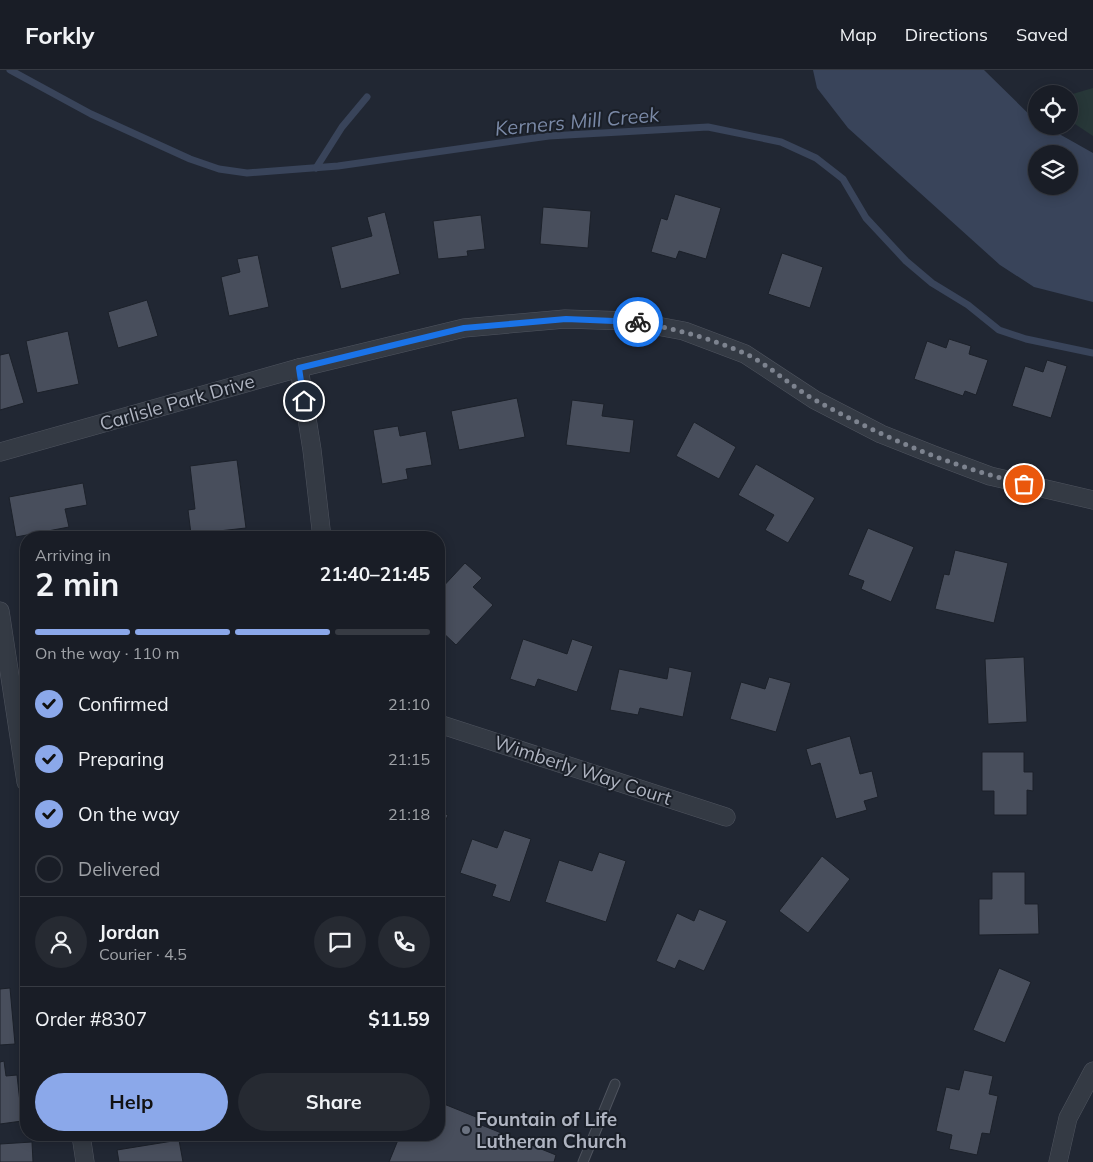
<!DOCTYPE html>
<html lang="en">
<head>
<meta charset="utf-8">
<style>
  body { margin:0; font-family:Mulish,sans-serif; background:#262a32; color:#f1f3f6; height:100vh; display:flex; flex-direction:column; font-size:19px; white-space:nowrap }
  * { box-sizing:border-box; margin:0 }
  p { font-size:16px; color:#9fa2a7 }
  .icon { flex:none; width:28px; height:28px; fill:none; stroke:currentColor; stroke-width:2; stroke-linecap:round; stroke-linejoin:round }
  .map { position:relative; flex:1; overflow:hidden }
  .panel { position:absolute; left:20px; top:461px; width:425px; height:610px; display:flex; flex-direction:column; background:#191d26; border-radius:20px; box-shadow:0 2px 12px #0003,0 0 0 1px #373b43 }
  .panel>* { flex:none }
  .buttons { position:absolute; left:1028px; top:15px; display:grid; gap:10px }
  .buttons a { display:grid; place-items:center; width:50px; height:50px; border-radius:50%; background:#191d26; box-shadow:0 2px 12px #0003,0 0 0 1px #373b43; font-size:25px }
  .pin { position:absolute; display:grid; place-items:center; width:42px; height:42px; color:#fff; margin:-21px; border:2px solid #fff; border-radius:50%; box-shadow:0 1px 5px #0007 }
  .courier { position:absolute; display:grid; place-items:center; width:50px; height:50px; margin:-25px; border:4px solid #1a73e8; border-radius:50%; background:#fff; color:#222; box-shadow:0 1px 6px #0007 }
  .summary em { font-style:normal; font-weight:700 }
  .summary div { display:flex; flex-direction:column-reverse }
  .summary { display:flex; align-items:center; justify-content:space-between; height:85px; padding:0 15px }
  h1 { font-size:32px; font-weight:700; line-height:38px }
  .bar { display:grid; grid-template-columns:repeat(4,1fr); gap:8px 5px; align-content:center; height:60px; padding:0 15px }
  .bar i { height:6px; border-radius:4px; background:#373b43 }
  .bar .active { background:#8ba8ea }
  .bar p { grid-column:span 4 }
  .line { display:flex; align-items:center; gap:12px; padding:0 15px; border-top:1px solid #373b43 }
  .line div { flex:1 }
  .round { display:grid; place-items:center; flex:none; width:52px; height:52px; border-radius:26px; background:#262a32 }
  ol { padding:0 15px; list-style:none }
  li { display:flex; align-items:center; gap:15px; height:55px }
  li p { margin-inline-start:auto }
  li .icon { padding:5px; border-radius:50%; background:#8ba8ea; color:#111; stroke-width:4 }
  li:last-child { color:#9fa2a7 }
  li i { width:28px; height:28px; border:2px solid #373b43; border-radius:50% }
  .primary-button { display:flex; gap:10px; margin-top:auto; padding:10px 15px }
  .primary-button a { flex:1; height:58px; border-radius:30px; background:#8ba8ea; color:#111; font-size:20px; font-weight:700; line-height:58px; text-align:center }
  .primary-button a+a { background:#262a32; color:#f1f3f6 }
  header { display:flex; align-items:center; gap:30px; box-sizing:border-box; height:70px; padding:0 25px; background:#191d26; border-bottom:1px solid #373b43 }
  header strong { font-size:24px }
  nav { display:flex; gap:28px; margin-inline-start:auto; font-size:18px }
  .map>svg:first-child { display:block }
  .green { fill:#273738 }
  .water { fill:#39445a; fill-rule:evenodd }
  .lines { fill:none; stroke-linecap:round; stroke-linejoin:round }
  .stream { stroke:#39445a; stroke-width:7 }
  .building { fill:#484e5c; stroke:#1c212a }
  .service-casing { stroke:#4f545f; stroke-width:11 }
  .minor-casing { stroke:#4f545f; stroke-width:19 }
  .service { stroke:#343a44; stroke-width:9 }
  .minor { stroke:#343a44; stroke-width:18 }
  .done { stroke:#7d838f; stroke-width:5; stroke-dasharray:0 9 }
  .route { stroke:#1a73e8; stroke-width:6 }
  .worship-dot { fill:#6b7280; stroke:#1a1f28; stroke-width:2 }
  .labels { text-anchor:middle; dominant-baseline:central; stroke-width:4; stroke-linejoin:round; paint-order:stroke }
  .street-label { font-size:19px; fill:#afb4c1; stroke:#1a1f28 }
  .poi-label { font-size:19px; font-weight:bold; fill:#afb4c1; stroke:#1a1f28; text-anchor:start }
  .water-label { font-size:20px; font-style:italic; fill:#7a89a6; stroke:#1a1f28 }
</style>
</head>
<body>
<header>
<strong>Forkly</strong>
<nav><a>Map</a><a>Directions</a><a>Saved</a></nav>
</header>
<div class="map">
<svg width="1093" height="1092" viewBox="0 0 1093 1092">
  <rect width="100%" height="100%" fill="#212733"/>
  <polygon class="green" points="1093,18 1093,66 1069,50 1069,25"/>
  <path class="water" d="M813 0H984L1036 51V56H1045L1093 83V232L1034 217 1000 195 848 58 817 18ZM1036 84H1069V116H1036Z"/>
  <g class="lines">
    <g class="stream">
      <polyline points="10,0 91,44 190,89 219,99 247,103 338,96 549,66 620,62 708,57 781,72 816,88 843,109 866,148 906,191 932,213 968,235 999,260 1026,269 1093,283"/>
      <polyline points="316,98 342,57 367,27"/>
    </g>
  </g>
  <g class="building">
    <polygon points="675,124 721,138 706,189 679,181 676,189 651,182 661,148 667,150"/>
    <polygon points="543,137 591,141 588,178 540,174"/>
    <polygon points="385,142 400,204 341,219 331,177 372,166 367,147"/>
    <polygon points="481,145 485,179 467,181 468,186 438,189 433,151"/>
    <polygon points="782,183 823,197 810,238 768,224"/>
    <polygon points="258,185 269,237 229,246 221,207 240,202 237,189"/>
    <polygon points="147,230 158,266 118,278 108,242"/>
    <polygon points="68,261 79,314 37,323 26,271"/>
    <polygon points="949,269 971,276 969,284 988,290 976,325 965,321 963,326 914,309 927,271 946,278"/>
    <polygon points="9,283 24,333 0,340 0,285"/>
    <polygon points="1047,290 1067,296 1051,348 1012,336 1025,296 1043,302"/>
    <polygon points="517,328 525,367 459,380 451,341"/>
    <polygon points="572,330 604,334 602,346 634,350 630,383 566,375"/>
    <polygon points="694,352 736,377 719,409 676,386"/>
    <polygon points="398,356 400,366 426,361 432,395 406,399 408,409 382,414 373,360"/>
    <polygon points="237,390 246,458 191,464 188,440 195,439 190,396"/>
    <polygon points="756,394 815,428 788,473 765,460 774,445 738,425"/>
    <polygon points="83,413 87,435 65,439 69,457 16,467 9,427"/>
    <polygon points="868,458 914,477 891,532 861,519 864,511 848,505"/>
    <polygon points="955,480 1008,493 994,553 935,539 944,504 949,505"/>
    <polygon points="465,493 482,508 473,517 493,535 456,575 439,559 439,552 444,547 439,542 439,521"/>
    <polygon points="523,569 567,584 572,569 593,576 577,622 538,609 535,617 510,609"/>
    <polygon points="1024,587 1027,652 988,654 985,589"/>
    <polygon points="669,597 692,602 683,647 640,638 638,645 610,640 619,599 667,609"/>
    <polygon points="769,607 791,613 776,662 730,649 741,612 765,619"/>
    <polygon points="850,666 860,704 872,701 878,727 864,731 867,740 836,749 820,693 811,696 806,679"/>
    <polygon points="982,682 1024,682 1024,702 1033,702 1033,721 1027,720 1027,745 994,745 994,721 982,721"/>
    <polygon points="439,741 448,745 439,765"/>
    <polygon points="504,760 531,769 510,832 492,826 496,815 460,803 472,769 497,778"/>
    <polygon points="599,782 626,791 606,852 545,832 559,790 592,801"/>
    <polygon points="822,786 850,809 808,863 779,841"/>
    <polygon points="992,802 1025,802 1025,834 1038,834 1039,864 979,865 979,829 992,829"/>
    <polygon points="699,839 727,851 704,901 679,890 675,899 656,891 677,843 694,851"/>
    <polygon points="999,898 1031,912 1005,973 973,960"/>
    <polygon points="10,918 15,974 0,975 0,919"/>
    <polygon points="4,991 6,1006 17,1005 22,1051 0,1054 0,992"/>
    <polygon points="964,1000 993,1006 989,1024 998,1026 990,1064 982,1063 977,1085 949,1079 952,1065 936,1061 946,1017 959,1020"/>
    <polygon points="439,1032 481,1049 479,1054 556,1085 554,1092 389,1092 400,1065 439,1065"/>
    <polygon points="179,1070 183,1092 119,1092 117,1080"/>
    <polygon points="32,1072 33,1092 0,1092 0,1074"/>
  </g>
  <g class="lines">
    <defs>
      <polyline id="service" points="583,1092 615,1014"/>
      <g id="minor">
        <polyline points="299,298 312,380 322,468"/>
        <polyline points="0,382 299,298 464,258 565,249 630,251 684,261 745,284 815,330 881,364 934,385 990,406 1093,430"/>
        <polyline points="0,541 26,712"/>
        <polyline points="439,654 726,747"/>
        <polyline points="81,1065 85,1092"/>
        <polyline points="1058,1092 1068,1048 1093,1001"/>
      </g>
    </defs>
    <use href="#service" class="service-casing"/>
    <use href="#minor" class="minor-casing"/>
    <use href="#service" class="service"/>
    <use href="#minor" class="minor"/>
  </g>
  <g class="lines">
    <path class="done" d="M638 252C675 259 710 268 744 283 770 295 791 317 817 331 882 367 952 397 1024 414"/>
    <polyline class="route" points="304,331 299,298 464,258 566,249 638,252"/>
  </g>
  <circle class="worship-dot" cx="466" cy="1060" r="5"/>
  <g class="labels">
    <g class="street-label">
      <text transform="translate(177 332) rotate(-16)">Carlisle Park Drive</text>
      <text transform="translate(583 700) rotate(18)">Wimberly Way Court</text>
    </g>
    <g class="poi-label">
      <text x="476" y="1049">Fountain of Life<tspan x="476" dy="22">Lutheran Church</tspan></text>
    </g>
    <g class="water-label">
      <text transform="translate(577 51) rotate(-5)">Kerners Mill Creek</text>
    </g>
  </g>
</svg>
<div class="buttons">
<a><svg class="icon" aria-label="locate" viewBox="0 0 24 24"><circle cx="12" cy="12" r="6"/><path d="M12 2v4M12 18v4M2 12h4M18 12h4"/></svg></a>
<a><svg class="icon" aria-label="layers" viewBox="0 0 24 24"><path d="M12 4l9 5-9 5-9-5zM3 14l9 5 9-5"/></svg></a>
</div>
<div class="pin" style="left:1024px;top:414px;background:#ea580c"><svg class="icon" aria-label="bag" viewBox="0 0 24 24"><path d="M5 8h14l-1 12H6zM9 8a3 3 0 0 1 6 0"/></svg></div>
<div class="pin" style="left:304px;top:331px;background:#1f2937"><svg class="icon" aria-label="home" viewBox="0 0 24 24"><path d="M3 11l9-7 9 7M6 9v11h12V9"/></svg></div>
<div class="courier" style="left:638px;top:252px"><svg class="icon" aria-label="bike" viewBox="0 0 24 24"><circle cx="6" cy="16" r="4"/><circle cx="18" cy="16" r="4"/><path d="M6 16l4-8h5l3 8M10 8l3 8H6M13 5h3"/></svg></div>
<section class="panel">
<div class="summary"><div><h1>2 min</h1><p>Arriving in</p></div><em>21:40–21:45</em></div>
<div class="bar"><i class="active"></i><i class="active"></i><i class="active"></i><i></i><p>On the way · 110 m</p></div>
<ol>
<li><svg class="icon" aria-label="check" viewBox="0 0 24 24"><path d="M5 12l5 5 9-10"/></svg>Confirmed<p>21:10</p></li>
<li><svg class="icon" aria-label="check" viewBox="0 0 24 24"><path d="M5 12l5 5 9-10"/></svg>Preparing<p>21:15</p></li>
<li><svg class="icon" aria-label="check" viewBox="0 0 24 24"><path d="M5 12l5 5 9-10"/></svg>On the way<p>21:18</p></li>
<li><i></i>Delivered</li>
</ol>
<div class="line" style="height:90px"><a class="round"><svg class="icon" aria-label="person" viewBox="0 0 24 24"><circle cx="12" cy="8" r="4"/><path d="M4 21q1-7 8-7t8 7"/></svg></a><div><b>Jordan</b><p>Courier · 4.5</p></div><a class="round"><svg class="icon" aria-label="chat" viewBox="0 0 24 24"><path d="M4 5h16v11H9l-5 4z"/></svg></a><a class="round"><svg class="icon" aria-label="phone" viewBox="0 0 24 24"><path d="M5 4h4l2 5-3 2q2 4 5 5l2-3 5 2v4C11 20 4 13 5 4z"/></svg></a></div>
<div class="line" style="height:65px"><div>Order #8307</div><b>$11.59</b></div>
<div class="primary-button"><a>Help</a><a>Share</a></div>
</section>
</div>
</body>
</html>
